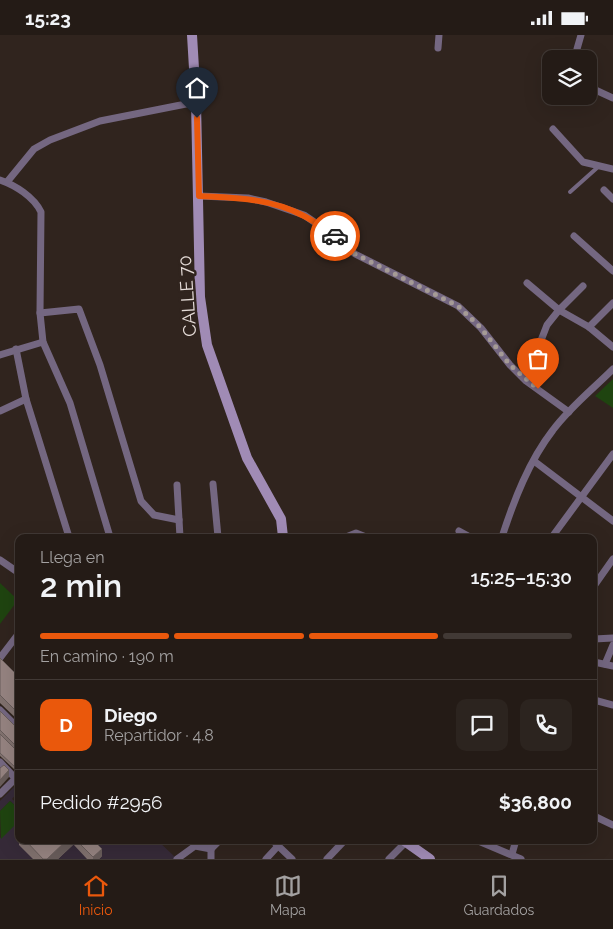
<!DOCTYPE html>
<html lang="es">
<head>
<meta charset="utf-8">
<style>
  body { margin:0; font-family:Raleway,sans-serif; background:#2c241f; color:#f1f3f6; height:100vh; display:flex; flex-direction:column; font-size:19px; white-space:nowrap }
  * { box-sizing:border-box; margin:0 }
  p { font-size:16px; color:#a3a1a1 }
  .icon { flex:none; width:28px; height:28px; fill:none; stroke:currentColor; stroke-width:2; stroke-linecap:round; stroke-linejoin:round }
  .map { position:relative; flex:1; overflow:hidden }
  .sheet { position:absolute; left:15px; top:499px; width:582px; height:310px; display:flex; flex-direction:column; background:#241b16; border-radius:10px; box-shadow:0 5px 20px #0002,0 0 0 1px #413935 }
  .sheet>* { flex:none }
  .controls { position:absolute; left:542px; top:15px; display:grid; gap:10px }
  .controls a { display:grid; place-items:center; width:55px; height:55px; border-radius:10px; background:#241b16; box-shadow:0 5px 20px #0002,0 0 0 1px #413935; font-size:25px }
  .pin { position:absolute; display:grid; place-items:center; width:42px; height:42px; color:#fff; margin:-51px -21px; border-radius:50% 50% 50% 0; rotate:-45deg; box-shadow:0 0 5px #0007 }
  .pin .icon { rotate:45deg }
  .courier { position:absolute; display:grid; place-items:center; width:50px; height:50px; margin:-25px; border:4px solid #ea580c; border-radius:50%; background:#fff; color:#222; box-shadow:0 1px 6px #0007 }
  .summary em { font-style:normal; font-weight:600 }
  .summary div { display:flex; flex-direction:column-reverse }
  .summary { display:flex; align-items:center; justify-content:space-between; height:85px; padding:0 25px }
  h1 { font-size:32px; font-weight:600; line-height:38px }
  .bar { display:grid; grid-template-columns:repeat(4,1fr); gap:8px 5px; align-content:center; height:60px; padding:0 25px }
  .bar i { height:6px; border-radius:4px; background:#413935 }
  .bar .selected { background:#ea580c }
  .bar p { grid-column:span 4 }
  .line { display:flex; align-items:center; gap:12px; padding:0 25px; border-top:1px solid #413935 }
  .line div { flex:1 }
  .round { display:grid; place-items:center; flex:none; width:52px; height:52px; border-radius:10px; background:#2c241f }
  .status { display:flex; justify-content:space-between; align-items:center; height:35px; padding:0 25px; background:#241b16; direction:ltr }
  .status svg { height:14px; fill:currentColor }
  .tab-bar { display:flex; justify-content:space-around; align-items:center; height:70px; border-top:1px solid #413935; background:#241b16; font-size:14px; color:#a3a1a1 }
  .tab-bar a { display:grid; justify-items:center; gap:2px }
  .tab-bar .selected { color:#ea580c }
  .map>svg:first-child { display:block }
  .education { fill:#362a38 }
  .green { fill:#1f4410 }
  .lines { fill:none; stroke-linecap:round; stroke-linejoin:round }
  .lane { stroke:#746781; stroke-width:4 }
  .street { stroke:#746781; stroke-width:7 }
  .secondary { stroke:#a08bb5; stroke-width:10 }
  .wall { fill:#80716e }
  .shaded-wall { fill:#685c5a }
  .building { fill:#958380; stroke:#685c5a }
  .done { stroke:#a59b96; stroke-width:5; stroke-dasharray:0 9 }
  .route { stroke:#ea580c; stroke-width:6 }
  .labels { text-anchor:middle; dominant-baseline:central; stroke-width:5; stroke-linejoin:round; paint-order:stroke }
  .street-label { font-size:18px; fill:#e4dbd7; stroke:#30241e }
</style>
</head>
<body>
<div class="status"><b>15:23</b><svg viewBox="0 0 49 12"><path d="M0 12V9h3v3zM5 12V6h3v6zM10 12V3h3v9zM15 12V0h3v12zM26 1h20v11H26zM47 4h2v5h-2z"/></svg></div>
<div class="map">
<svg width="613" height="824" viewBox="0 0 613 824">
  <rect width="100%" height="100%" fill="#30241e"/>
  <g class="education">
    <polygon points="19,747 19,756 12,764 19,770 19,774 10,766 0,776 0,766"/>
    <polygon points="19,786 19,805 24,805 33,824 0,824 0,803"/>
    <polygon points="78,805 87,824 58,824"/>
    <polygon points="86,805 157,805 175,822 173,824 99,824 101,821"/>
  </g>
  <g class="green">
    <polygon points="613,344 613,373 595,361"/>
    <polygon points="0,548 18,565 0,589"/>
    <polygon points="10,766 19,774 19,786 1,804 0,776"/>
  </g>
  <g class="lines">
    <g class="lane">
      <polyline points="570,157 598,132"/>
      <polyline points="211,816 222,805"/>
    </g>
    <g class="street">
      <polyline points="438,13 439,0"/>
      <polyline points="577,24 577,14 581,0"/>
      <polyline points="589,52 613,63"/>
      <polyline points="553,94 583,127 613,134"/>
      <path d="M0 145C15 150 34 162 41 177L40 278 43 307 70 368 110 502"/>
      <polyline points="7,147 34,114 50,105 100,86 196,67"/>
      <polyline points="604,155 613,164"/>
      <polyline points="199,161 248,163 266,167 304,180 335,201 355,219 458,271 481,293 510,330 526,346 569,377"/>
      <polyline points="574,201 613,236"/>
      <polyline points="527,248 559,275 589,292 613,312"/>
      <polyline points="40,278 79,274 100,330 141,466 154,480 179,485"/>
      <polyline points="589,292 613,268"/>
      <polyline points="16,314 26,364 69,502"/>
      <polyline points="0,320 43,307"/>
      <polyline points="526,344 547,290 559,275 583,251"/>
      <polyline points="0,376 26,364"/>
      <polyline points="534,426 613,486"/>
      <polyline points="213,449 218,502"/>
      <polyline points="177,450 180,502"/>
      <polyline points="459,496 470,502"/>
      <polyline points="346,502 356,498 366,502"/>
      <path d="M502 502C514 465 529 426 553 395 570 372 593 354 613 334"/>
      <polyline points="552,502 613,419"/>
      <polyline points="0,525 19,538"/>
      <polyline points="594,551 613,524"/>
      <polyline points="594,604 613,603"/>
      <polyline points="0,623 19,598"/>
      <polyline points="594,627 613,631"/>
      <polyline points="605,629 613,610"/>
      <polyline points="594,665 613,670"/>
      <polyline points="0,675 19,694"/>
      <polyline points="0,727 15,743"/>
      <polyline points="0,759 19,740"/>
      <polyline points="594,781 613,790"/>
      <polyline points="272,805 292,824"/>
      <polyline points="476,805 521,824"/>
      <polyline points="512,819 516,805"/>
      <polyline points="177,824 195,811 211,814"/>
      <polyline points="211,824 211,805"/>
      <polyline points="266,824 278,811"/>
      <polyline points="327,824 345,805"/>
      <polyline points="389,824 406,807"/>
    </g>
    <g class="secondary">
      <polyline points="192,0 196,67 200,262 207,310 247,423 281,484 283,502"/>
      <polyline points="403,805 430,824"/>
    </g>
  </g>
  <g class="wall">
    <polygon points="0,623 19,642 19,686 0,668"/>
    <polygon points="0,676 19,695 19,731 15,735 0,721"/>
    <polygon points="19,805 93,805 102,821 99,824 87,824 74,810 74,809 58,824 33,824 19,810"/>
  </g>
  <g class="shaded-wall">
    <polygon points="19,727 19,731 15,735 15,732"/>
    <polygon points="9,735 9,742 0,752 0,745"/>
    <polygon points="67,805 74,805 74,809 58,824 47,824"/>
    <polygon points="102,814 102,821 99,824 93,824 93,822"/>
  </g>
  <g class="building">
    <polygon points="0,623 19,642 19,679 0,660"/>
    <polygon points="0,676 19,695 19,714 0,695"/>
    <polygon points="0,699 19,718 19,727 15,732 0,718"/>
    <polygon points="4,730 9,735 0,745 0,733"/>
    <polygon points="25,805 67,805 47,824 43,824"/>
    <polygon points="76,805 93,805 102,814 93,822"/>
  </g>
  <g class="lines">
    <polyline class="done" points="335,201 355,219 458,271 481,293 510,330 538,354"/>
    <path class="route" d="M197 83 199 161C235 163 269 163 302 180 313 185 324 194 335 201"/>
  </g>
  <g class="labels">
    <g class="street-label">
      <text transform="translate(187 261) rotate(-94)">CALLE 70</text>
    </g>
  </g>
</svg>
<div class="controls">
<a><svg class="icon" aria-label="layers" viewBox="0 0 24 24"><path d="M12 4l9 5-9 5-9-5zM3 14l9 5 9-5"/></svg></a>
</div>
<div class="pin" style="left:538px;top:354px;background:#ea580c"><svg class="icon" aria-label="bag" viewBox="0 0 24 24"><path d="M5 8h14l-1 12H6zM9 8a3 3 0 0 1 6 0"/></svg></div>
<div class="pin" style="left:197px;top:83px;background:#1f2937"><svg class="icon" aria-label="home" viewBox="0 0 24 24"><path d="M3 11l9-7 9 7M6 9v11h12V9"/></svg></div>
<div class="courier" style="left:335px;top:201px"><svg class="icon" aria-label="car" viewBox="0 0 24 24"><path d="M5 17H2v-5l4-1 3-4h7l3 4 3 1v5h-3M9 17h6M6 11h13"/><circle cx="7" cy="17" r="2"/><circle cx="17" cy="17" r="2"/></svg></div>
<section class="sheet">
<div class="summary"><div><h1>2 min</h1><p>Llega en</p></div><em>15:25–15:30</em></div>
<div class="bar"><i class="selected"></i><i class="selected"></i><i class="selected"></i><i></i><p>En camino · 190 m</p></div>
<div class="line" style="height:90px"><b class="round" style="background:#ea580c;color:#fff">D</b><div><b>Diego</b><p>Repartidor · 4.8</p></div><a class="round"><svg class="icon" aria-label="chat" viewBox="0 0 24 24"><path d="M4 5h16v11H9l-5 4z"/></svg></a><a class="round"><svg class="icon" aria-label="phone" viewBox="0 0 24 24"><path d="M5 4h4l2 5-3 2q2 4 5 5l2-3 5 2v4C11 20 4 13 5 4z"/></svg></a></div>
<div class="line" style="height:65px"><div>Pedido #2956</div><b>$36,800</b></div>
</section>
</div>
<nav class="tab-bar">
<a class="selected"><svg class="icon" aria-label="home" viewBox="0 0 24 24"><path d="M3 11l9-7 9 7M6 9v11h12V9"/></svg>Inicio</a>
<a><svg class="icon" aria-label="map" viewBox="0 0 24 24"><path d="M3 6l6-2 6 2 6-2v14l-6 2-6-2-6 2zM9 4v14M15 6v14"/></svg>Mapa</a>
<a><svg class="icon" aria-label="saved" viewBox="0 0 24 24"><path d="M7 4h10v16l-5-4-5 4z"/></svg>Guardados</a>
</nav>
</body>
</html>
